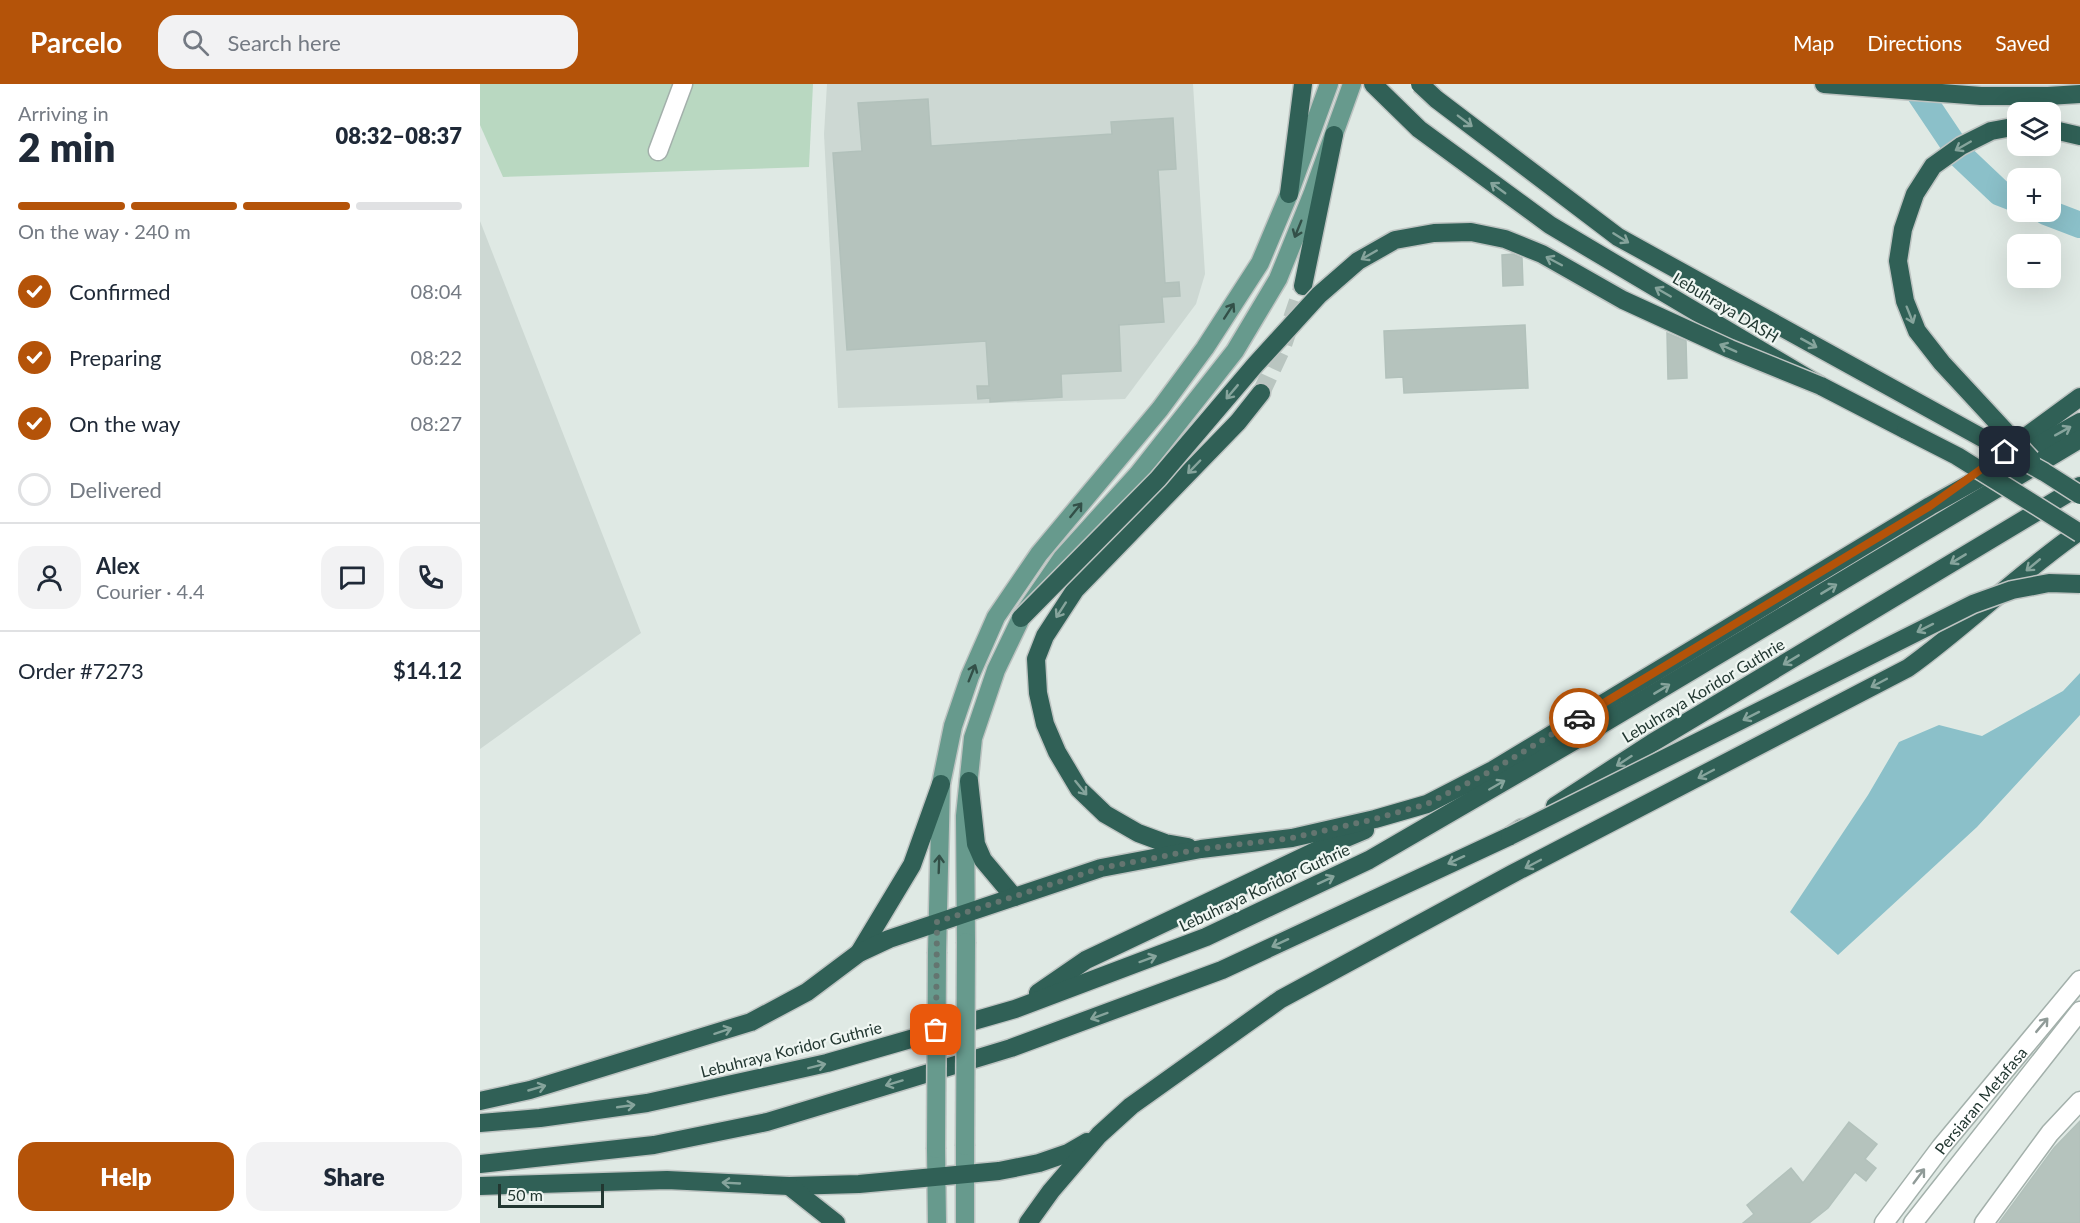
<!DOCTYPE html>
<html lang="en">
<head>
<meta charset="utf-8">
<style>
  body { margin:0; font-family:Lato,sans-serif; background:#f2f2f3; color:#1f2937; height:100vh; display:flex; flex-direction:column; font-size:22px; white-space:nowrap }
  * { box-sizing:border-box; margin:0 }
  p { font-size:20px; color:#747a83 }
  .icon { flex:none; width:33px; height:33px; fill:none; stroke:currentColor; stroke-width:2; stroke-linecap:round; stroke-linejoin:round }
  .map { position:relative; flex:1; overflow:hidden }
  .details { display:flex; flex-direction:column; background:#fff; width:480px }
  .details>* { flex:none }
  .tools { position:absolute; left:1527px; top:18px; display:grid; gap:12px }
  .tools a { display:grid; place-items:center; width:54px; height:54px; border-radius:12px; background:#fff; box-shadow:0 6px 24px #0002; font-size:30px }
  .scale { position:absolute; left:18px; bottom:15px; width:106px; box-sizing:border-box; padding-left:6px; border:3px solid #223731; border-top:0; font-size:16px; line-height:21px; white-space:nowrap; color:#223731; -webkit-text-stroke:4px #eff6f2; paint-order:stroke }
  .pin { position:absolute; display:grid; place-items:center; width:51px; height:51px; color:#fff; margin:-26px; border-radius:12px; box-shadow:0 3px 9px #0006 }
  .courier { position:absolute; display:grid; place-items:center; width:60px; height:60px; margin:-30px; border:4px solid #b45309; border-radius:50%; background:#fff; color:#222; box-shadow:0 2px 8px #0007 }
  .headline em { font-style:normal; font-weight:800 }
  .headline div { display:flex; flex-direction:column-reverse }
  .headline { display:flex; align-items:center; justify-content:space-between; height:102px; padding:0 18px }
  h1 { font-size:39px; font-weight:800; line-height:45px }
  .bar { display:grid; grid-template-columns:repeat(4,1fr); gap:9px 6px; align-content:center; height:72px; padding:0 18px }
  .bar i { height:8px; border-radius:4px; background:#e0e1e3 }
  .bar .on { background:#b45309 }
  .bar p { grid-column:span 4 }
  .line { display:flex; align-items:center; gap:15px; padding:0 18px; border-top:2px solid #e0e1e3 }
  .line div { flex:1 }
  .round { display:grid; place-items:center; flex:none; width:63px; height:63px; border-radius:18px; background:#f2f2f3 }
  ol { padding:0 18px; list-style:none }
  li { display:flex; align-items:center; gap:18px; height:66px }
  li p { margin-inline-start:auto }
  li .icon { padding:6px; border-radius:50%; background:#b45309; color:#fff; stroke-width:4 }
  li:last-child { color:#747a83 }
  li i { width:33px; height:33px; border:3px solid #e0e1e3; border-radius:50% }
  .cta { display:flex; gap:12px; margin-top:auto; padding:12px 18px }
  .cta a { flex:1; height:69px; border-radius:18px; background:#b45309; color:#fff; font-size:24px; font-weight:800; line-height:69px; text-align:center }
  .cta a+a { background:#f2f2f3; color:#1f2937 }
  header { display:flex; align-items:center; gap:36px; box-sizing:border-box; height:84px; padding:0 30px; background:#b45309; color:#fff }
  header strong { font-size:28px }
  nav { display:flex; gap:33px; margin-inline-start:auto; font-size:21px }
  .search { width:420px; height:54px; background:#f2f2f3; display:flex; align-items:center; gap:15px; box-sizing:border-box; padding:0 21px; border-radius:18px; color:#747a83; font-size:22px }
  main { display:flex; flex:1; min-height:0 }
  .map>svg:first-child { display:block }
  .built { fill:#cdd8d3 }
  .green { fill:#b9d8c1 }
  .water { fill:#8bc0c9 }
  .lines { fill:none; stroke-linecap:round; stroke-linejoin:round }
  .river { stroke:#8bc0c9; stroke-width:26 }
  .building { fill:#b5c3bd; stroke:#b2c1bb; stroke-width:1.5 }
  .highway-tunnel { stroke:#b9c5c0; stroke-width:18; stroke-dasharray:18 9; stroke-linecap:butt }
  .minor-casing { stroke:#a3b0ab; stroke-width:21 }
  .major-casing { stroke:#bdc3c1; stroke-width:21 }
  .highway-casing { stroke:#bdc3c1; stroke-width:21 }
  .minor { stroke:#fff; stroke-width:18 }
  .major { stroke:#679a8d; stroke-width:18 }
  .highway { stroke:#306056; stroke-width:18 }
  .major-bridge-casing { stroke:#bdc3c1; stroke-width:21; stroke-linecap:butt }
  .highway-bridge-casing { stroke:#bdc3c1; stroke-width:21; stroke-linecap:butt }
  .major-bridge { stroke:#679a8d; stroke-width:18 }
  .highway-bridge { stroke:#306056; stroke-width:18 }
  .oneway { stroke:#86a49c }
  .oneway2 { stroke:#335048 }
  .oneway3 { stroke:#909b98 }
  .done { stroke:#647570; stroke-width:6; stroke-dasharray:0 10.8 }
  .route { stroke:#b45309; stroke-width:8 }
  .labels { text-anchor:middle; dominant-baseline:central; stroke-width:4.5; stroke-linejoin:round; paint-order:stroke }
  .street-label { font-size:16px; fill:#223731; stroke:#eff6f2 }
</style>
</head>
<body>
<header>
<strong>Parcelo</strong>
<div class="search"><svg class="icon" aria-label="search" viewBox="0 0 24 24"><circle cx="10" cy="10" r="6"/><path d="M15 15l6 6"/></svg>Search here</div>
<nav><a>Map</a><a>Directions</a><a>Saved</a></nav>
</header>
<main>
<section class="details">
<div class="headline"><div><h1>2 min</h1><p>Arriving in</p></div><em>08:32–08:37</em></div>
<div class="bar"><i class="on"></i><i class="on"></i><i class="on"></i><i></i><p>On the way · 240 m</p></div>
<ol>
<li><svg class="icon" aria-label="check" viewBox="0 0 24 24"><path d="M5 12l5 5 9-10"/></svg>Confirmed<p>08:04</p></li>
<li><svg class="icon" aria-label="check" viewBox="0 0 24 24"><path d="M5 12l5 5 9-10"/></svg>Preparing<p>08:22</p></li>
<li><svg class="icon" aria-label="check" viewBox="0 0 24 24"><path d="M5 12l5 5 9-10"/></svg>On the way<p>08:27</p></li>
<li><i></i>Delivered</li>
</ol>
<div class="line" style="height:108px"><a class="round"><svg class="icon" aria-label="person" viewBox="0 0 24 24"><circle cx="12" cy="8" r="4"/><path d="M4 21q1-7 8-7t8 7"/></svg></a><div><b>Alex</b><p>Courier · 4.4</p></div><a class="round"><svg class="icon" aria-label="chat" viewBox="0 0 24 24"><path d="M4 5h16v11H9l-5 4z"/></svg></a><a class="round"><svg class="icon" aria-label="phone" viewBox="0 0 24 24"><path d="M5 4h4l2 5-3 2q2 4 5 5l2-3 5 2v4C11 20 4 13 5 4z"/></svg></a></div>
<div class="line" style="height:78px"><div>Order #7273</div><b>$14.12</b></div>
<div class="cta"><a>Help</a><a>Share</a></div>
</section>
<div class="map">
<svg width="1600" height="1139" viewBox="0 0 1600 1139">
  <rect width="100%" height="100%" fill="#dfe9e4"/>
  <g class="built">
    <polygon points="347,0 713,0 725,190 716,220 645,315 358,324 344,50"/>
    <polygon points="0,137 161,549 0,665"/>
  </g>
  <polygon class="green" points="0,0 333,0 329,83 23,93 0,41"/>
  <polygon class="water" points="1600,589 1600,631 1497,743 1358,871 1310,828 1388,711 1419,658 1459,641 1502,652 1583,607"/>
  <g class="lines">
    <g class="river">
      <polyline points="1433,0 1482,73 1520,109 1538,116"/>
      <polyline points="1566,128 1600,141"/>
    </g>
  </g>
  <g class="building">
    <polygon points="448,15 451,62 632,50 631,38 693,34 696,85 678,86 685,199 699,198 700,212 682,213 684,238 639,241 641,287 581,290 582,313 510,318 510,314 498,315 497,302 509,302 506,257 367,266 353,69 382,67 378,19"/>
    <polygon points="1033,170 1042,174 1043,201 1023,202 1022,171"/>
    <polygon points="1045,241 1048,304 924,309 923,293 906,294 904,247"/>
    <polygon points="1187,249 1206,257 1207,294 1188,295"/>
    <polygon points="1600,1037 1600,1139 1519,1139 1574,1064"/>
    <polygon points="1369,1038 1397,1060 1385,1075 1396,1084 1386,1097 1375,1088 1348,1124 1329,1139 1263,1139 1274,1130 1267,1121 1311,1084 1323,1099"/>
  </g>
  <g class="lines">
    <polyline class="highway-tunnel" points="781,309 802,264 823,202"/>
    <defs>
      <g id="minor">
        <polyline points="178,67 203,0"/>
        <path id="s1" d="M1404 1139 1461 1063 1600 896"/>
        <polyline points="1433,1139 1600,927"/>
        <polyline points="1504,1139 1570,1049 1600,1017"/>
      </g>
      <g id="major">
        <polyline points="486,858 485,732 493,654 516,586 541,534 582,474 658,390 755,267 798,195 832,111 872,0"/>
        <polyline points="457,868 461,700 473,642 490,592 516,533 559,470 680,325 725,264 780,179 809,110 849,0"/>
        <polyline points="485,1062 485,1139"/>
        <polyline points="456,1065 457,1139"/>
      </g>
      <g id="highway">
        <polyline points="893,0 939,45 1070,141 1341,302 1426,346"/>
        <polyline points="1344,0 1501,12 1568,12 1600,10"/>
        <polyline points="1570,45 1600,52"/>
        <polyline points="809,110 823,0"/>
        <polyline points="823,202 854,51"/>
        <polyline points="1525,368 1600,313"/>
        <polyline points="489,697 496,760 503,776 534,813"/>
        <polyline points="1075,722 1172,659 1600,402"/>
        <polyline points="708,763 685,759 658,749 625,730 599,705 577,668 565,640 558,609 556,575 565,552 595,506 758,338 781,309"/>
        <polyline points="379,869 432,781 461,700"/>
        <polyline points="558,909 606,876 840,765 885,746"/>
        <polyline points="0,1017 50,1006 271,938 327,908 379,869 409,855 621,784 721,765 812,754 895,735 947,720 1013,686 1450,422 1600,338"/>
        <polyline points="0,1039 60,1034 167,1019 347,979 535,925 726,853 889,776 1094,657 1600,355"/>
        <polyline points="0,1080 174,1061 287,1038 531,964 742,886 1030,752 1042,744"/>
        <polyline points="0,1102 187,1096 309,1102 379,1100 519,1087 559,1079 588,1069 607,1058"/>
        <polyline points="309,1102 356,1139"/>
        <path d="M548 1139 571 1107 619 1051 651 1022 801 915 1032 790 1428 584C1488 541 1539 489 1600 447"/>
      </g>
    </defs>
    <use href="#minor" class="minor-casing"/>
    <use href="#major" class="major-casing"/>
    <use href="#highway" class="highway-casing"/>
    <use href="#minor" class="minor"/>
    <use href="#major" class="major"/>
    <use href="#highway" class="highway"/>
    <defs>
      <g id="major-bridge">
        <polyline points="485,1062 486,858"/>
        <polyline points="456,1065 457,868"/>
      </g>
      <g id="highway-bridge">
        <polyline points="940,0 956,15 1138,153 1564,388 1600,411"/>
        <polyline points="1538,42 1511,47 1481,62 1453,82 1435,110 1423,145 1418,177 1425,217 1437,247 1462,279 1551,375"/>
        <polyline points="1426,346 1477,372 1600,449"/>
        <polyline points="541,534 678,395 775,281 839,211 878,177 915,156 954,149 991,148 1025,155 1062,170 1143,216 1250,265 1341,302"/>
        <polyline points="1030,752 1493,520 1532,506 1569,499 1600,500"/>
      </g>
    </defs>
    <use href="#major-bridge" class="major-bridge-casing"/>
    <use href="#highway-bridge" class="highway-bridge-casing"/>
    <use href="#major-bridge" class="major-bridge"/>
    <use href="#highway-bridge" class="highway-bridge"/>
  </g>
  <defs><path id="oneway-shaft" d="M-6 0H5M1.5-3L5.5 0L1.5 3" fill="none" stroke-width="1.6" stroke-linecap="round" stroke-linejoin="round" transform="scale(1.5)"/></defs>
  <g class="oneway">
    <use href="#oneway-shaft" transform="translate(985 37) rotate(37)"/>
    <use href="#oneway-shaft" transform="translate(1483 62) rotate(150)"/>
    <use href="#oneway-shaft" transform="translate(1018 104) rotate(-144)"/>
    <use href="#oneway-shaft" transform="translate(1141 154) rotate(32)"/>
    <use href="#oneway-shaft" transform="translate(889 171) rotate(150)"/>
    <use href="#oneway-shaft" transform="translate(1074 177) rotate(-152)"/>
    <use href="#oneway-shaft" transform="translate(1183 208) rotate(-150)"/>
    <use href="#oneway-shaft" transform="translate(1430 231) rotate(68)"/>
    <use href="#oneway-shaft" transform="translate(1329 259) rotate(29)"/>
    <use href="#oneway-shaft" transform="translate(1248 264) rotate(-156)"/>
    <use href="#oneway-shaft" transform="translate(752 308) rotate(130)"/>
    <use href="#oneway-shaft" transform="translate(1583 347) rotate(-29)"/>
    <use href="#oneway-shaft" transform="translate(714 383) rotate(134)"/>
    <use href="#oneway-shaft" transform="translate(1478 475) rotate(149)"/>
    <use href="#oneway-shaft" transform="translate(1553 481) rotate(140)"/>
    <use href="#oneway-shaft" transform="translate(1349 505) rotate(-31)"/>
    <use href="#oneway-shaft" transform="translate(581 526) rotate(123)"/>
    <use href="#oneway-shaft" transform="translate(1445 544) rotate(153)"/>
    <use href="#oneway-shaft" transform="translate(1311 576) rotate(149)"/>
    <use href="#oneway-shaft" transform="translate(1399 599) rotate(152)"/>
    <use href="#oneway-shaft" transform="translate(1182 605) rotate(-31)"/>
    <use href="#oneway-shaft" transform="translate(1271 632) rotate(153)"/>
    <use href="#oneway-shaft" transform="translate(1144 677) rotate(147)"/>
    <use href="#oneway-shaft" transform="translate(1226 690) rotate(152)"/>
    <use href="#oneway-shaft" transform="translate(1017 701) rotate(-30)"/>
    <use href="#oneway-shaft" transform="translate(601 704) rotate(51)"/>
    <use href="#oneway-shaft" transform="translate(976 776) rotate(155)"/>
    <use href="#oneway-shaft" transform="translate(1053 780) rotate(152)"/>
    <use href="#oneway-shaft" transform="translate(846 796) rotate(-25)"/>
    <use href="#oneway-shaft" transform="translate(800 859) rotate(155)"/>
    <use href="#oneway-shaft" transform="translate(668 875) rotate(-20)"/>
    <use href="#oneway-shaft" transform="translate(619 932) rotate(160)"/>
    <use href="#oneway-shaft" transform="translate(243 947) rotate(-18)"/>
    <use href="#oneway-shaft" transform="translate(337 982) rotate(-14)"/>
    <use href="#oneway-shaft" transform="translate(414 999) rotate(163)"/>
    <use href="#oneway-shaft" transform="translate(57 1004) rotate(-16)"/>
    <use href="#oneway-shaft" transform="translate(146 1022) rotate(-8)"/>
    <use href="#oneway-shaft" transform="translate(251 1099) rotate(-177)"/>
  </g>
  <g class="oneway2">
    <use href="#oneway-shaft" transform="translate(818 145) rotate(112)"/>
    <use href="#oneway-shaft" transform="translate(749 227) rotate(-57)"/>
    <use href="#oneway-shaft" transform="translate(596 426) rotate(-51)"/>
    <use href="#oneway-shaft" transform="translate(492 589) rotate(-68)"/>
    <use href="#oneway-shaft" transform="translate(459 780) rotate(-88)"/>
  </g>
  <g class="oneway3">
    <use href="#oneway-shaft" transform="translate(1562 941) rotate(-50)"/>
    <use href="#oneway-shaft" transform="translate(1439 1092) rotate(-53)"/>
  </g>
  <g class="lines">
    <polyline class="done" points="456,946 457,838 621,784 721,765 812,754 895,735 947,720 1013,686 1099,634"/>
    <polyline class="route" points="1099,634 1450,422 1525,368"/>
  </g>
  <g class="labels">
    <g class="street-label">
      <text transform="translate(1246 223) rotate(31)">Lebuhraya DASH</text>
      <text transform="translate(1223 606) rotate(-31)">Lebuhraya Koridor Guthrie</text>
      <text transform="translate(784 803) rotate(-25)">Lebuhraya Koridor Guthrie</text>
      <text transform="translate(311 965) rotate(-14)">Lebuhraya Koridor Guthrie</text>
      <text stroke="none"><textPath href="#s1" startOffset="156">Persiaran Metafasa</textPath></text>
    </g>
  </g>
</svg>
<div class="tools">
<a><svg class="icon" aria-label="layers" viewBox="0 0 24 24"><path d="M12 4l9 5-9 5-9-5zM3 14l9 5 9-5"/></svg></a>
<a>+</a>
<a>−</a>
</div>
<div class="scale">50 m</div>
<div class="pin" style="left:456px;top:946px;background:#ea580c"><svg class="icon" aria-label="bag" viewBox="0 0 24 24"><path d="M5 8h14l-1 12H6zM9 8a3 3 0 0 1 6 0"/></svg></div>
<div class="pin" style="left:1525px;top:368px;background:#1f2937"><svg class="icon" aria-label="home" viewBox="0 0 24 24"><path d="M3 11l9-7 9 7M6 9v11h12V9"/></svg></div>
<div class="courier" style="left:1099px;top:634px"><svg class="icon" aria-label="car" viewBox="0 0 24 24"><path d="M5 17H2v-5l4-1 3-4h7l3 4 3 1v5h-3M9 17h6M6 11h13"/><circle cx="7" cy="17" r="2"/><circle cx="17" cy="17" r="2"/></svg></div>
</div>
</main>
</body>
</html>
